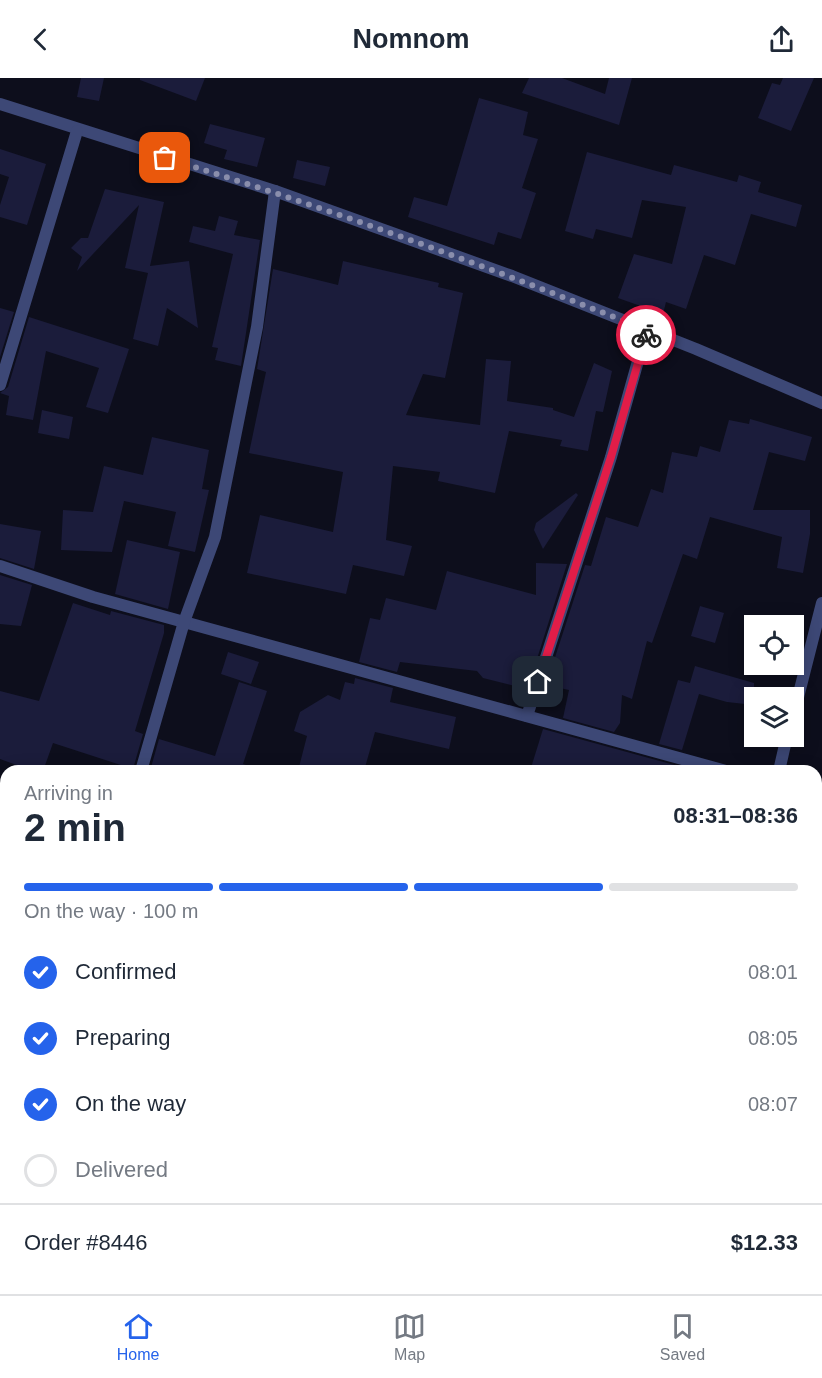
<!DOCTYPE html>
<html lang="en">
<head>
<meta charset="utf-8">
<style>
  body { margin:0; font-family:Helvetica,sans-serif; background:#f6f6f7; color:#1f2937; height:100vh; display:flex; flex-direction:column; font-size:22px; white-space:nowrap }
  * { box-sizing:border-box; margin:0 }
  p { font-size:20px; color:#747a83 }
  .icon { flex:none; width:33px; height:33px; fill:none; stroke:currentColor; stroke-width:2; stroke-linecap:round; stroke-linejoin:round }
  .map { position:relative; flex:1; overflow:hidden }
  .panel { position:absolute; left:0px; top:687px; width:822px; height:530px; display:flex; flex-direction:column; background:#fff; border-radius:18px 18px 0 0; box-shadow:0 3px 15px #0003 }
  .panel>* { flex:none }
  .controls { position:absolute; left:744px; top:537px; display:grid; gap:12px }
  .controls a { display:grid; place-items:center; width:60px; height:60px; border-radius:0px; background:#fff; box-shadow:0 3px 15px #0003; font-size:30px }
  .pin { position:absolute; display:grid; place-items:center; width:51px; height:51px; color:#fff; margin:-26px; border-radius:12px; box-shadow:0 3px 9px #0006 }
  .courier { position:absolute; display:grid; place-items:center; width:60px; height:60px; margin:-30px; border:4px solid #e11d48; border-radius:50%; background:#fff; color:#222; box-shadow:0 2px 8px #0007 }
  .head em { font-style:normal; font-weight:800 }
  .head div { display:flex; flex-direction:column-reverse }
  .head { display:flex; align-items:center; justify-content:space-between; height:102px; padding:0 24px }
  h1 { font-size:39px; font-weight:800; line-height:45px }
  .bar { display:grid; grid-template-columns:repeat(4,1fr); gap:9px 6px; align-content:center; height:72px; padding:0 24px }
  .bar i { height:8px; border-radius:4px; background:#e0e1e3 }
  .bar .current { background:#2563eb }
  .bar p { grid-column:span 4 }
  .line { display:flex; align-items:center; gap:15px; padding:0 24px; border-top:2px solid #e0e1e3 }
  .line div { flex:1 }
  ol { padding:0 24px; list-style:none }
  li { display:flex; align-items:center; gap:18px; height:66px }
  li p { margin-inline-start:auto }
  li .icon { padding:6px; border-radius:50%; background:#2563eb; color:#fff; stroke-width:4 }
  li:last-child { color:#747a83 }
  li i { width:33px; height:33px; border:3px solid #e0e1e3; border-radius:50% }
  header { display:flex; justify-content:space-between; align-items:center; height:78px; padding:0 24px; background:#fff; font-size:27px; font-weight:800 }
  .tabs { display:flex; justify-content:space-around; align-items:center; height:84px; border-top:2px solid #e0e1e3; background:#fff; font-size:16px; color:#747a83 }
  .tabs a { display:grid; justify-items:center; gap:3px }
  .tabs .current { color:#2563eb }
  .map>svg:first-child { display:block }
  .building { fill:#1b1c3b }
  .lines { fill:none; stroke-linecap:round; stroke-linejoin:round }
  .minor { stroke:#3d4876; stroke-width:12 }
  .tertiary { stroke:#3d4876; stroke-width:12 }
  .done { stroke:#8a8eac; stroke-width:6; stroke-dasharray:0 10.8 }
  .route { stroke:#e11d48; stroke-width:8 }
</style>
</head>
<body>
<header><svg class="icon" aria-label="back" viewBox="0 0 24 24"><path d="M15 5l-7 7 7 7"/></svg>Nomnom<svg class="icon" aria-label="share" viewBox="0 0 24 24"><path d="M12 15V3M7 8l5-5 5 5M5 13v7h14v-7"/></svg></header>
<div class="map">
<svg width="822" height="1216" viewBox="0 0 822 1216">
  <rect width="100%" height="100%" fill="#0d0e1c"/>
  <g class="building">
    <polygon points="81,0 104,0 99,23 77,19"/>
    <polygon points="140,0 205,0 196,23 140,2"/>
    <polygon points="529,0 562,0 605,16 609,0 632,0 619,47 522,15"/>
    <polygon points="783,0 814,0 791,53 758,40 772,5 780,7"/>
    <polygon points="479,20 528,34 523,57 538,61 522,110 536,115 521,161 498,154 494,167 408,139 414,119 447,128"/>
    <polygon points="210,46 265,60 257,89 224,81 227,72 204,65"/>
    <polygon points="0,71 46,86 27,147 0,139 0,127 9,99 0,96"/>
    <polygon points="587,74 671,97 674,87 737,104 739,97 761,104 758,114 802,127 796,149 751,136 735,187 704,177 686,231 666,224 663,236 618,220 634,176 672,186 686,129 642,122 632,160 596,151 593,161 565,153"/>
    <polygon points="297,82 330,89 325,108 293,100"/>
    <polygon points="105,111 164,124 150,188 189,183 198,250 167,230 158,268 133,261 148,195 125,190 139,127 77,193 82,179 71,170 81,160 88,160"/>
    <polygon points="219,138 238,143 234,157 260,162 241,288 215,282 218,270 212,269 233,176 189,164 193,148 215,153"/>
    <polygon points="343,183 439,205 438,209 463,215 445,300 423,296 406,337 480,347 486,281 511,283 507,323 553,330 553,332 574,339 594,285 612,293 603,334 596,333 588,373 560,368 562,362 509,353 495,415 438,403 440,394 393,388 386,462 412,468 404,498 353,487 346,516 247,495 260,437 333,454 343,394 249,375 266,294 257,291 273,191 338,207"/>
    <polygon points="0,230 14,234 0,279"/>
    <polygon points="29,239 129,271 108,335 86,329 99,290 46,273 33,342 6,337 9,318 0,315 8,309"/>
    <polygon points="42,332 73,339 69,361 38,355"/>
    <polygon points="750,341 812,359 805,383 769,374 753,432 810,432 810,456 803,495 777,490 782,459 710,439 697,481 683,476 652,565 647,563 632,621 622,617 620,645 614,654 563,640 569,612 546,607 585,487 591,488 606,439 638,449 651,411 663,415 672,374 697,379 700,368 720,374 729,342 749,346"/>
    <polygon points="152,359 209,372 202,411 209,412 195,474 168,468 176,434 124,423 112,474 61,472 63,432 93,434 104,388 143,397"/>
    <polygon points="576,415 578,417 543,471 534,452 536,445"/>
    <polygon points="0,446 41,453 34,491 0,480"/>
    <polygon points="127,462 180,474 168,531 115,516"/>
    <polygon points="536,485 567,486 530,603 525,602 523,610 483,600 477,593 400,584 397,594 359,584 370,540 380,542 386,520 436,532 447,493 536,517"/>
    <polygon points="0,497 32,507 21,548 0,546"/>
    <polygon points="73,525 110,537 111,533 164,547 164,555 135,653 143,656 133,691 53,665 43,693 33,693 0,681 0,613 39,623"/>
    <polygon points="700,528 724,535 715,565 691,558"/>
    <polygon points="228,574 259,584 251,606 221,596"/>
    <polygon points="695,588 754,605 754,627 727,624 699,616 682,672 659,666 678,602 690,605"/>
    <polygon points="355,600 393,610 390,624 456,639 449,671 375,654 364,693 298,693 307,658 294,653 300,634 328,617 340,622 345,604 354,606"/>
    <polygon points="239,604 267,613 243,686 249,688 249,693 150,693 159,661 215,678"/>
    <polygon points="543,651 678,688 676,693 530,693"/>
  </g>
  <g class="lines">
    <g class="minor">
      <polyline points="0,26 275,113 512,198 696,271 822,325"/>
      <polyline points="0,307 77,53"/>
      <polyline points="0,488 93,519 726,693"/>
      <polyline points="794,635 822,525"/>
      <polyline points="527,638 611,379 647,251"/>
      <polyline points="141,693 184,544 215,459 257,249 275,113"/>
      <polyline points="779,693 787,658"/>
      <polyline points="816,713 822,714"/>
      <polyline points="0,1171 6,1151"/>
      <polyline points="210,1210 235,1216"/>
    </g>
    <g class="tertiary">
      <polyline points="0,814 6,815"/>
      <polyline points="816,1043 822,1045"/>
    </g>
  </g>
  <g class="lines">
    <path class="done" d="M165 80C329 130 488 189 647 252L646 257"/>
    <polyline class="route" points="538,604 611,379 646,257"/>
  </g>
</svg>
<div class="controls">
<a><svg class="icon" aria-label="locate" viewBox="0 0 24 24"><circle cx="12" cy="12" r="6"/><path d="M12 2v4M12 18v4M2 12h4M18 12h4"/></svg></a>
<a><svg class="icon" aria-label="layers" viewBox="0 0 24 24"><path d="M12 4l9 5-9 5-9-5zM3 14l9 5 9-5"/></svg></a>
</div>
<div class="pin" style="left:165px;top:80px;background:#ea580c"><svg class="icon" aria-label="bag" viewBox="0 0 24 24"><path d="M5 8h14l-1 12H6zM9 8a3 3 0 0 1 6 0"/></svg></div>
<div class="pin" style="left:538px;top:604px;background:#1f2937"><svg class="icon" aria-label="home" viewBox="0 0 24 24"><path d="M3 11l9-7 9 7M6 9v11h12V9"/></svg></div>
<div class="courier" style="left:646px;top:257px"><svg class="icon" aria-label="bike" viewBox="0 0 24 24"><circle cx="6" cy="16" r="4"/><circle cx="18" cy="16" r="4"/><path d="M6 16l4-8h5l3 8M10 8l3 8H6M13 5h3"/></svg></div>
<section class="panel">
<div class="head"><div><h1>2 min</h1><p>Arriving in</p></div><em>08:31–08:36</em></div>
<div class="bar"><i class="current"></i><i class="current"></i><i class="current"></i><i></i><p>On the way · 100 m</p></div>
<ol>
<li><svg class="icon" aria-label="check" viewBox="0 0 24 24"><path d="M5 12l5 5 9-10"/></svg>Confirmed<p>08:01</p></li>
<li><svg class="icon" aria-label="check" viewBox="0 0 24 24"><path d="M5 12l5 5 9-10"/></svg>Preparing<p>08:05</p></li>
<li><svg class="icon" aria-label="check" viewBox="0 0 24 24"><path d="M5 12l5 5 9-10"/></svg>On the way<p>08:07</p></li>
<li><i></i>Delivered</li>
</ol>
<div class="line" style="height:78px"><div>Order #8446</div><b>$12.33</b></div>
</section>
</div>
<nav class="tabs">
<a class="current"><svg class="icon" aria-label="home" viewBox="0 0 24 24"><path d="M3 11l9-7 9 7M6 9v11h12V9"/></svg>Home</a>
<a><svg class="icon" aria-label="map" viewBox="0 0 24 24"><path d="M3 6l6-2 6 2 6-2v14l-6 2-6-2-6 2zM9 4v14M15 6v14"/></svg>Map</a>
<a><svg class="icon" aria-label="saved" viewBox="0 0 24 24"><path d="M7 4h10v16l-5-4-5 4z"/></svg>Saved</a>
</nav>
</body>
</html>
